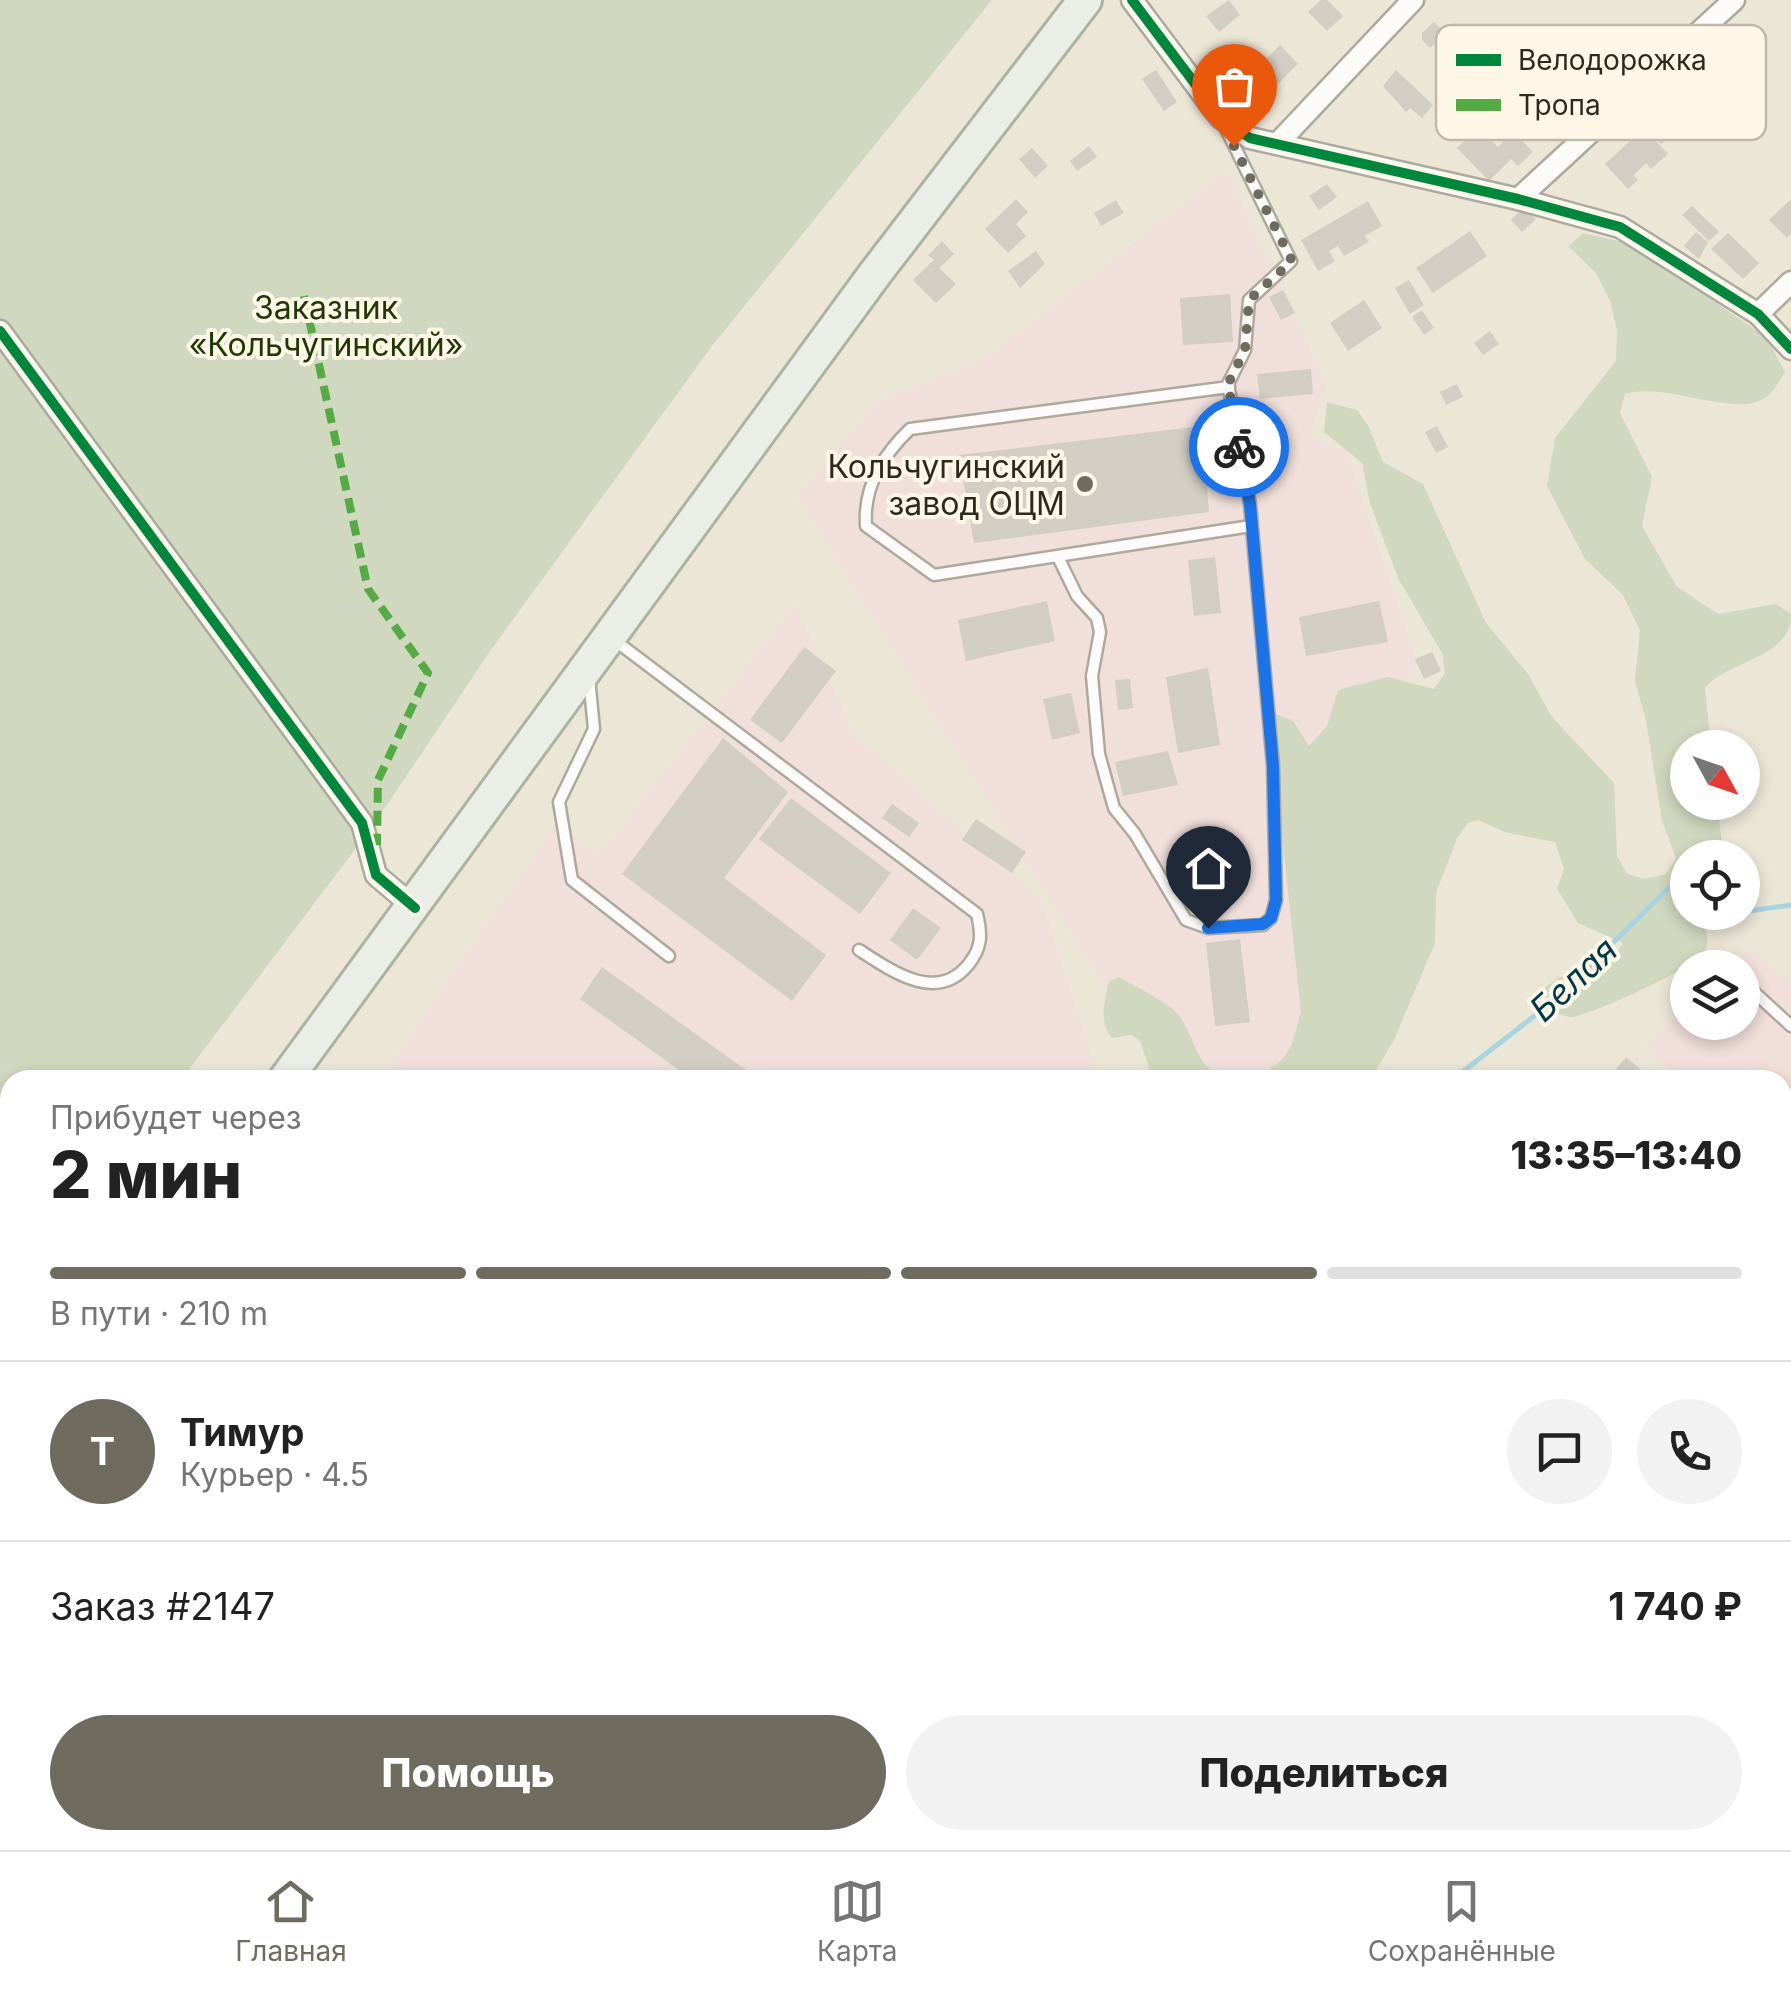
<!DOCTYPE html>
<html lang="ru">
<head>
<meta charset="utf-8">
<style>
  body { margin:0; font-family:Inter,sans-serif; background:#f2f2f2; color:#222; height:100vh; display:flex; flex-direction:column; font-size:38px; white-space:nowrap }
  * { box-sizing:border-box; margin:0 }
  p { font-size:32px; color:#767676 }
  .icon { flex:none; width:55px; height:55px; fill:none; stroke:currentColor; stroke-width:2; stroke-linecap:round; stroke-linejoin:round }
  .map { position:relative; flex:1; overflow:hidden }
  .panel { position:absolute; left:0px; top:1070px; width:1792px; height:780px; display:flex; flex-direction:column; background:#fff; border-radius:30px 30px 0 0; box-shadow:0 5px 15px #0003 }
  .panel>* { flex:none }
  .needle { width:65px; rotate:130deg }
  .buttons { position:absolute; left:1670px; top:730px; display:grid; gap:20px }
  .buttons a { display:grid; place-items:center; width:90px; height:90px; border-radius:50%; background:#fff; box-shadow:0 5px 15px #0003; font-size:50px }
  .pin { position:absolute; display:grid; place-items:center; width:85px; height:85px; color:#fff; margin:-102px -42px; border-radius:50% 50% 50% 0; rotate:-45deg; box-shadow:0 0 10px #0007 }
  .pin .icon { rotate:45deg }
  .courier { position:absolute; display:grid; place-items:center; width:100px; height:100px; margin:-50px; border:8px solid #1a73e8; border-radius:50%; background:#fff; color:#222; box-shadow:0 2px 12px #0007 }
  .head em { font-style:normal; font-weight:800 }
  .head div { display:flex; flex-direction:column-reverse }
  .head { display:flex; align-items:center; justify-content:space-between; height:170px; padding:0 50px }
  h1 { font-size:65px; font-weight:800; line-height:75px }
  .bar { display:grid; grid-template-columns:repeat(4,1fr); gap:15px 10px; align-content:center; height:120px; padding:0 50px }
  .bar i { height:12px; border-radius:8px; background:#e0e0e0 }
  .bar .current { background:#706b5f }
  .bar p { grid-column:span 4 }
  .line { display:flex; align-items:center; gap:25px; padding:0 50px; border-top:2px solid #e0e0e0 }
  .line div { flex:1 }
  .round { display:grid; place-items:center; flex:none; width:105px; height:105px; border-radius:52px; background:#f2f2f2 }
  .button { display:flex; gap:20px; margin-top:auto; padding:20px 50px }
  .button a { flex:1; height:115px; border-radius:60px; background:#706b5f; color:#fff; font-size:40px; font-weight:800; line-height:115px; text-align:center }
  .button a+a { background:#f2f2f2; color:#222 }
  .tabs { display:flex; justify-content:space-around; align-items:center; height:140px; border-top:2px solid #e0e0e0; background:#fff; font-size:28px; color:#767676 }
  .tabs a { display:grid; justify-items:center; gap:5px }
  .tabs .current { color:#706b5f }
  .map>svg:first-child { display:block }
  .industrial { fill:#f0dfdb }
  .green { fill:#d0d8bf }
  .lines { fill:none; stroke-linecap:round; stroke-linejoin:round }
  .stream { stroke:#aad3e2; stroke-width:5 }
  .building { fill:#d3cec3 }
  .lane-casing { stroke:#aea99d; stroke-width:15 }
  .street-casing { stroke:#aea99d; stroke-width:25 }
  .secondary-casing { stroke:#aea99d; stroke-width:35 }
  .primary-casing { stroke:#aeb2a2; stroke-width:38 }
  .lane { stroke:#fcfbf9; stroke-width:10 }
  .street { stroke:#fcfbf9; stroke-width:20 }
  .secondary { stroke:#fcfbf9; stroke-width:30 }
  .primary { stroke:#eaeee6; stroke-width:32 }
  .quiet { stroke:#54ab43; stroke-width:8; stroke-dasharray:15 8; stroke-linecap:butt }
  .cycleway-casing { stroke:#fef7e7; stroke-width:16 }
  .cycleway { stroke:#00873e; stroke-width:10 }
  .done { stroke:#706b5f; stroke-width:10; stroke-dasharray:0 18 }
  .route { stroke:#1a73e8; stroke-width:12 }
  .poi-dot { fill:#706b5f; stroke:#fef7e7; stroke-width:4 }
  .labels { text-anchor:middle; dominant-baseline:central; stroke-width:8; stroke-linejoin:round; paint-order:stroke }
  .park-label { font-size:32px; fill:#203905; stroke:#fef7e7 }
  .poi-label { font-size:32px; fill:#2d291f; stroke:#fef7e7; text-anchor:end }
  .water-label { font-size:35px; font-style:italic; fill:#01394c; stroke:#fef7e7 }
  .key { fill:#fef7e7; stroke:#bfb9ab; stroke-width:2.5 }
  .key-label { font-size:28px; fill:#2d291f }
</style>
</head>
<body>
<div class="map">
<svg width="1791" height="1850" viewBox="0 0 1791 1850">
  <rect width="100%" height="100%" fill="#ece6d7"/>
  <g class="industrial">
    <polygon points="1226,171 1327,385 1309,436 1346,452 1417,662 1289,845 1315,1064 1203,1080 1163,1080 797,496 879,401 985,359"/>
    <polygon points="795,604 853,733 1042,901 1096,1072 1090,1080 380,1080 555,825 599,856"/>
    <polygon points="1747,948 1791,982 1791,1214 1783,1207 1782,1080 1682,1080 1645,1046 1687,1006 1688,1022 1742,1022 1742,968 1727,967"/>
  </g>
  <g class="green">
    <polygon points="0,0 992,0 712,346 493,647 372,827 181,1080 10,1080 10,1307 0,1321"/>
    <path d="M1583 233 1631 244 1767 338 1785 372C1780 379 1774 392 1766 397 1737 419 1665 381 1625 394L1620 413 1652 477 1642 526 1677 587 1718 614 1776 604 1791 614C1791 659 1730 659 1705 688L1711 747 1688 748V802L1717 803 1722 843 1715 857 1688 858V912L1698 913C1705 927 1713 941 1702 956 1694 967 1584 1019 1570 1017 1555 1015 1547 1006 1539 996 1553 973 1588 966 1613 959L1623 943 1578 923 1557 889 1564 869 1555 842 1505 832 1478 820 1468 823 1457 838 1436 893 1435 943 1394 1040 1370 1080H1274L1270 1068C1292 1059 1295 1032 1301 1011L1272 743 1276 714 1293 721 1309 746 1327 726 1338 690 1388 677 1434 689 1445 673 1442 653 1398 578 1370 503 1362 463 1324 432 1327 402 1357 410 1368 425 1383 462 1423 484 1486 623 1528 674 1552 717 1614 783 1617 856 1627 874 1644 879 1666 874 1676 858 1662 821 1646 720 1635 681 1640 631 1623 595 1585 559 1547 486 1555 438 1616 361 1617 330 1610 301 1596 273 1568 246Z"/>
    <path d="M1119 977C1137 988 1168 1001 1180 1017 1199 1045 1196 1074 1235 1080H1149L1152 1076 1140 1041 1132 1035 1112 1038C1098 1022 1105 1000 1109 981Z"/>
    <polygon points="10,1527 10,1840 30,1840 12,1850 0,1850 0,1539"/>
    <polygon points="717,1840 836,1840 828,1850 709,1850"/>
  </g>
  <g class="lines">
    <g class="stream">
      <polyline points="1742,912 1791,905"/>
      <polyline points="1452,1080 1555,1000 1682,875 1688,879"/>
      <polyline points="1184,1850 1189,1840"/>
    </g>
  </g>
  <g class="building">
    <polygon points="1229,0 1240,15 1219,32 1206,16"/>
    <polygon points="1321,0 1327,0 1343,16 1327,31 1308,12"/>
    <polygon points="1434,22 1455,43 1449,48 1440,39 1430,48 1422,40 1422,33"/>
    <polygon points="1280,45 1298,64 1272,90 1254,71"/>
    <polygon points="1156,70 1177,102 1164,111 1142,79"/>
    <polygon points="1396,70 1433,105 1422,118 1410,108 1406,112 1383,86"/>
    <polygon points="1650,116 1669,137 1661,144 1642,123"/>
    <polygon points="1644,128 1668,154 1651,169 1646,163 1634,175 1638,180 1628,189 1605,164"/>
    <polygon points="1514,132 1533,152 1518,166 1511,159 1489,181 1457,148 1472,133 1480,141 1486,135 1498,147"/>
    <polygon points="1089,146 1097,157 1077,171 1070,161"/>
    <polygon points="1032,148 1048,166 1035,178 1019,159"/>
    <polygon points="1327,184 1337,197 1319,210 1309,196"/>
    <polygon points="1016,199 1028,212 1016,224 1026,236 1008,253 985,229"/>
    <polygon points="1791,199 1791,234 1787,238 1769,220"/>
    <polygon points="1116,200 1124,213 1101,226 1094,213"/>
    <polygon points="1368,201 1382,226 1365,236 1369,242 1344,256 1338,246 1329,251 1335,261 1318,271 1301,240"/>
    <polygon points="1692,206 1719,232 1709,241 1682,215"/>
    <polygon points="1524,207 1536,219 1522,232 1511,220"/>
    <polygon points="1470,231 1487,256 1433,293 1416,268"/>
    <polygon points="1696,232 1708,242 1699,259 1684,246"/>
    <polygon points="1728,233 1759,263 1743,279 1711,249"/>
    <polygon points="942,241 954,254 939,268 956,284 936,303 913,280 934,260 928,255"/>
    <polygon points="1036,251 1045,264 1020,288 1008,271"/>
    <polygon points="1409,280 1424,305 1410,314 1395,288"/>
    <polygon points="1283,290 1295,313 1281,320 1269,297"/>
    <polygon points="1230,294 1233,342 1183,345 1180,298"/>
    <polygon points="1364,300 1382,328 1348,351 1330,323"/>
    <polygon points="1422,310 1434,328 1424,335 1412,317"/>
    <polygon points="1490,331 1499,344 1483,355 1474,343"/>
    <polygon points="1311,369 1313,394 1260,399 1257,374"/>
    <polygon points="1457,384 1463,397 1446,405 1440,392"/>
    <polygon points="1202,426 1209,512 974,543 959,455"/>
    <polygon points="1437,426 1448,447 1436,453 1425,432"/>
    <polygon points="1215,557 1221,613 1194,616 1188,560"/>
    <polygon points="1047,601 1055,641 966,661 958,620"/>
    <polygon points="1379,601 1388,642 1306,656 1299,617"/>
    <polygon points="804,647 836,671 782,743 750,720"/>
    <polygon points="1432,652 1441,671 1424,679 1415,659"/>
    <polygon points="1208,668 1220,745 1178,753 1166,677"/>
    <polygon points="1130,679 1133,708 1118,710 1115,680"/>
    <polygon points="1071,693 1080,733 1052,740 1043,699"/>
    <polygon points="723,738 788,792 724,878 826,955 792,1001 622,874"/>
    <polygon points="1168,751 1178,785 1123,796 1115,762"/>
    <polygon points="791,798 891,873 860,914 759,839"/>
    <polygon points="892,804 919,823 909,837 882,818"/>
    <polygon points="976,819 1026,852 1012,873 962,840"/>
    <polygon points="1225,872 1229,909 1195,913 1191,876"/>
    <polygon points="913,908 941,928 917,960 890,940"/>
    <polygon points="1240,939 1250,1022 1215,1026 1206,943"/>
    <polygon points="602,967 760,1080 693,1080 580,999"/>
    <polygon points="1626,1057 1653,1080 1607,1080"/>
    <polygon points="1560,1840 1580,1840 1598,1850 1555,1850"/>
    <polygon points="1710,1840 1725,1840 1741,1847 1706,1850"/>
  </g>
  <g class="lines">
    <defs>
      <g id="lane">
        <path d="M1229 387 910 429C883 455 863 486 866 526L934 575 1251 526"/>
        <polyline points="1058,557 1077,596 1097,618 1100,632 1092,676 1099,754 1114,808 1135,834 1186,920 1208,928 1263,925 1271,918 1276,900 1273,766 1250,504 1228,384 1245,350 1249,300 1291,261 1225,127"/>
        <path d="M613 639 977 914C982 935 982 948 968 965 937 1003 893 972 859 950"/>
        <polyline points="589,678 594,729 559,802 572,880 669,956"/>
        <polyline points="1728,967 1728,968"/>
        <polyline points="1742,981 1791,1026"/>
        <polyline points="1782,1469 1791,1459"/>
        <polyline points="1490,1850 1494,1840"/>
      </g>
      <g id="street">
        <polyline points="1132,0 1220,117 1250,138 1518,199 1620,227 1758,314 1791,349"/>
        <polyline points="1277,144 1413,0"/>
        <polyline points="1518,199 1734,0"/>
        <polyline points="1758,314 1791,282"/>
        <polyline points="0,331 362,823 376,875 415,908"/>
        <polyline points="1782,1370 1791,1377"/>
      </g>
      <polyline id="secondary" points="1782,1722 1791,1726"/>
      <g id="primary">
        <polyline points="285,1080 874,275 1085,0"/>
        <polyline points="0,1457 10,1444"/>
      </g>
    </defs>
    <use href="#lane" class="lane-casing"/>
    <use href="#street" class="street-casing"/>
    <use href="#secondary" class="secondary-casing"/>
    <use href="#primary" class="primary-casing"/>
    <use href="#lane" class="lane"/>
    <use href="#street" class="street"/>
    <use href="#secondary" class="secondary"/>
    <use href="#primary" class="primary"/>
    <polyline class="quiet" points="304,296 368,589 428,673 378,780 377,845"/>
    <defs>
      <g id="cycleway">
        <polyline points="1132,0 1220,117 1250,138 1518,199 1620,227 1758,314 1791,349"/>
        <polyline points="0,331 362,823 376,875 415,908"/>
      </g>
    </defs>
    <use href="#cycleway" class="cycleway-casing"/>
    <use href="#cycleway" class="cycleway"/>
  </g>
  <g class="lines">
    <polyline class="done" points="1234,146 1292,261 1249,300 1245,350 1228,384 1239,447"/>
    <polyline class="route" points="1208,928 1263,924 1271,918 1276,900 1273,766 1250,504 1239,447"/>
  </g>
  <circle class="poi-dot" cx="1085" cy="484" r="10"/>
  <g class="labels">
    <g class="park-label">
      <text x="326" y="307">Заказник<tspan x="326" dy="37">«Кольчугинский»</tspan></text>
    </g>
    <g class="poi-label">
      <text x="1065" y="466">Кольчугинский<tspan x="1065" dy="37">завод ОЦМ</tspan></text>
    </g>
    <g class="water-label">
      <text transform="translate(1573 979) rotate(-43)">Белая</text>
    </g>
  </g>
  <rect x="1436" y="25" width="330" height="115" rx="15" class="key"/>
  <rect x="1456" y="54" width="45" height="12" fill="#00873e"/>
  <rect x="1456" y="99" width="45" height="12" fill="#54ab43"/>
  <g class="key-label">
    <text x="1518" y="70">Велодорожка</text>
    <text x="1518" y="115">Тропа</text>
  </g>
</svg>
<div class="buttons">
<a><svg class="needle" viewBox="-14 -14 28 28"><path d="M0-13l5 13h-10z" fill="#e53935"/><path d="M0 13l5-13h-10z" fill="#767676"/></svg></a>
<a><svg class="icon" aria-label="locate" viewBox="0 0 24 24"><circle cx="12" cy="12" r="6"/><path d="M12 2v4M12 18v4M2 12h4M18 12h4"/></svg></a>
<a><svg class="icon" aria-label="layers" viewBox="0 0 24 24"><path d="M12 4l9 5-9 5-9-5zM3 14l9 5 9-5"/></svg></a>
</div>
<div class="pin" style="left:1234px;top:146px;background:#ea580c"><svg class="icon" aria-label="bag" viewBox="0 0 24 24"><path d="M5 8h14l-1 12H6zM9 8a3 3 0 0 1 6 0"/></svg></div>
<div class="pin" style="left:1208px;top:928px;background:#1f2937"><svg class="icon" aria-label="home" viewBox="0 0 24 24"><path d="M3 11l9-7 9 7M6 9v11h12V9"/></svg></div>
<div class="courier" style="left:1239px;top:447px"><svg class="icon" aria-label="bike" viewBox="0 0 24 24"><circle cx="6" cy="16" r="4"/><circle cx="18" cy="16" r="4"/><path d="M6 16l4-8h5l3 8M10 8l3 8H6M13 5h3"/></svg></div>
<section class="panel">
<div class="head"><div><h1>2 мин</h1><p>Прибудет через</p></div><em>13:35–13:40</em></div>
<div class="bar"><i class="current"></i><i class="current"></i><i class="current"></i><i></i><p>В пути · 210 m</p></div>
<div class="line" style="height:180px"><b class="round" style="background:#706b5f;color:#fff">Т</b><div><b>Тимур</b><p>Курьер · 4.5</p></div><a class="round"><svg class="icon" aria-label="chat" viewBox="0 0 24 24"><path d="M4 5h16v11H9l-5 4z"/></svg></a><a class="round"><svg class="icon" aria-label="phone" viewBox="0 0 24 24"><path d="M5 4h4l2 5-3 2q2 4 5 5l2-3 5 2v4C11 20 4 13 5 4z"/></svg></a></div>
<div class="line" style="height:130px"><div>Заказ #2147</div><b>1 740 ₽</b></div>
<div class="button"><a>Помощь</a><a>Поделиться</a></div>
</section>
</div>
<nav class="tabs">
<a class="current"><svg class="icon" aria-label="home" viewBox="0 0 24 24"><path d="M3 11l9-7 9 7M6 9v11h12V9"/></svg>Главная</a>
<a><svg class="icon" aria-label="map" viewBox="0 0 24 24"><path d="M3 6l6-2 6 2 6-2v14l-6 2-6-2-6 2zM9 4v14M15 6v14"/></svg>Карта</a>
<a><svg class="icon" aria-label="saved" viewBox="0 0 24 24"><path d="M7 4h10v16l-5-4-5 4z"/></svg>Сохранённые</a>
</nav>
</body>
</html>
